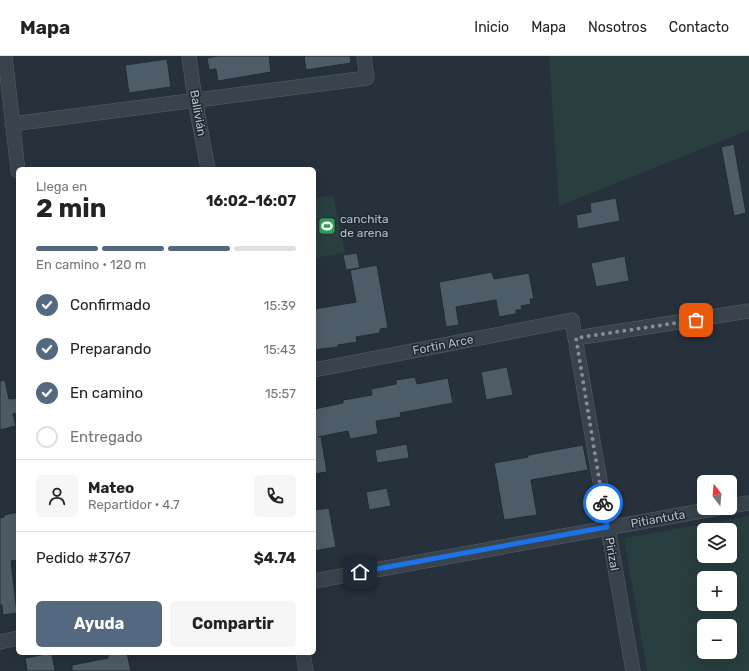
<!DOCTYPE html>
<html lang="es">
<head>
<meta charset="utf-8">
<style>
  body { margin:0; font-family:Rubik,sans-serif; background:#f6f6f6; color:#222; height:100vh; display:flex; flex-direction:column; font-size:15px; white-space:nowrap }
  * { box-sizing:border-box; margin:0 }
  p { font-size:13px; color:#767676 }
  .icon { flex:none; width:22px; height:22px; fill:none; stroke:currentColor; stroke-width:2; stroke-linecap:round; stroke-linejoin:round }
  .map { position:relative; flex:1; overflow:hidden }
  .sheet { position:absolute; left:16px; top:111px; width:300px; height:488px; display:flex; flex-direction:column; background:#fff; border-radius:6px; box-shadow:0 4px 16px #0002 }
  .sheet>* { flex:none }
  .needle { width:26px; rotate:344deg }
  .fabs { position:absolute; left:697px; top:419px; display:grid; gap:8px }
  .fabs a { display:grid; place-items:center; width:40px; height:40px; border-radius:6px; background:#fff; box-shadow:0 4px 16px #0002; font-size:20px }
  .pin { position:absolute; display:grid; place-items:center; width:34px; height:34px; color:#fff; margin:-17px; border-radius:8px; box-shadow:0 2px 6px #0006 }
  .courier { position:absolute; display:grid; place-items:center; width:40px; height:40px; margin:-20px; border:3px solid #1a73e8; border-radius:50%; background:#fff; color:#222; box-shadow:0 1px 5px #0007 }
  .summary em { font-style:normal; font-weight:700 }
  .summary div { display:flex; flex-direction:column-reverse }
  .summary { display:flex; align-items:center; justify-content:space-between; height:68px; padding:0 20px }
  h1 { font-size:26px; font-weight:700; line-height:30px }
  .bar { display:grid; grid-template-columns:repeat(4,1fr); gap:6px 4px; align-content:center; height:48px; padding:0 20px }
  .bar i { height:5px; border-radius:3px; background:#e0e0e0 }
  .bar .current { background:#54687f }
  .bar p { grid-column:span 4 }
  .line { display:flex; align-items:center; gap:10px; padding:0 20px; border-top:1px solid #e0e0e0 }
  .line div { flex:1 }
  .round { display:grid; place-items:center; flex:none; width:42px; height:42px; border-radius:6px; background:#f6f6f6 }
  ol { padding:0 20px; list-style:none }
  li { display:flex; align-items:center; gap:12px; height:44px }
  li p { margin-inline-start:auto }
  li .icon { padding:4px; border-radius:50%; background:#54687f; color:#fff; stroke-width:4 }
  li:last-child { color:#767676 }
  li i { width:22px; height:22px; border:2px solid #e0e0e0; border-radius:50% }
  .cta { display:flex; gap:8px; margin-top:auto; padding:8px 20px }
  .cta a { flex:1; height:46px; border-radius:6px; background:#54687f; color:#fff; font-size:16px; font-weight:700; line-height:46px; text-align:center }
  .cta a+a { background:#f6f6f6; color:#222 }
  header { display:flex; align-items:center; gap:24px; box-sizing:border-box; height:56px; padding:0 20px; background:#fff; border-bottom:1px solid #e0e0e0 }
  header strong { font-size:19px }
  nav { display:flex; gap:22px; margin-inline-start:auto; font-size:14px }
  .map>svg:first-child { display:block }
  .green { fill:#293e3e; fill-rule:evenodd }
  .building { fill:#4e5c67; stroke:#202a33 }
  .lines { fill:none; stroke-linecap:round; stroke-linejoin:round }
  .minor-casing { stroke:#57616a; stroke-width:15 }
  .minor { stroke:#39434c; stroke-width:14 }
  .done { stroke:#838d96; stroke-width:4; stroke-dasharray:0 7.2 }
  .route { stroke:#1a73e8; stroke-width:5 }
  .labels { text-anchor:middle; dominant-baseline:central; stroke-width:3; stroke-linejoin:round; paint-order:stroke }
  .street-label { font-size:12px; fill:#b5bec7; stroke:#1e2831 }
  .poi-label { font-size:12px; fill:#b5bec7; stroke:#1e2831; text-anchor:start }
</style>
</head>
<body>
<header>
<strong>Mapa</strong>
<nav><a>Inicio</a><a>Mapa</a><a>Nosotros</a><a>Contacto</a></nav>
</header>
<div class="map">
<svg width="749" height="615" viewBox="0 0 749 615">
  <rect width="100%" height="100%" fill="#26313c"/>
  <g class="green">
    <polygon points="549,0 749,0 749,74 559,150"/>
    <polygon points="333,139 345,197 314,202 314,142"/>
    <path d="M749 460V615H647L624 482ZM704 474H730V500H704ZM704 522H730V548H704ZM704 570H730V596H704Z"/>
  </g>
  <g class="building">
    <polygon points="218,0 269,0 271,16 218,25 216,13 209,14 207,2"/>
    <polygon points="304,0 350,0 351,7 306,14"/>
    <polygon points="167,3 171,31 129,37 125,9"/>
    <polygon points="734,88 746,157 734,160 721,91"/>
    <polygon points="616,142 620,165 578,173 576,159 591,156 590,147"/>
    <polygon points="357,197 360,212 346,214 343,199"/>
    <polygon points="625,200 629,225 596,231 591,207"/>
    <polygon points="377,209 388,272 380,273 380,277 356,281 357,286 338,289 338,291 314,294 314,253 356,246 350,214"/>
    <polygon points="492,216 494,223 529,217 534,243 530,243 531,248 521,250 522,254 516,254 516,258 499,261 496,244 456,251 459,269 446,271 439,226"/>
    <polygon points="507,311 513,339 486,344 481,316"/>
    <polygon points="415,321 417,328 448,322 453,347 400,357 401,361 376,365 378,378 350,383 348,375 318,381 321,380 327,416 314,418 314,353 343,347 343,344 372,339 371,333 396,328 396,324"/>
    <polygon points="5,324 9,343 18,342 18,357 13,358 16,370 0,374 0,325"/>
    <polygon points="407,388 409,402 377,407 375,394"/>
    <polygon points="583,389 588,414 531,424 537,459 504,464 494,407 528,401 528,399"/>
    <polygon points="387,432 391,450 369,454 366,436"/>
    <polygon points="329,452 336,491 314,495 314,454"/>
    <polygon points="18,456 18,504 11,505 17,557 3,559 2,549 0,549 0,462 4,461 4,459"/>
    <polygon points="52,597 55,615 27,615 25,602"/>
    <polygon points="116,597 127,597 131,615 72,615 72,609 108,602 108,599"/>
  </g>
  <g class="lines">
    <defs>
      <g id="minor">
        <polyline points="5,0 18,115"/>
        <polyline points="189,0 195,44 208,113"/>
        <polyline points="12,68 367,22 364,0"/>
        <polyline points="576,282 749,255"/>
        <polyline points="314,314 572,264 633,615"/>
        <polyline points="730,450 749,447"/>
        <polyline points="314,525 718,452"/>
        <polyline points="0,586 18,582"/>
        <polyline points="303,597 306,615"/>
      </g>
    </defs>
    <use href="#minor" class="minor-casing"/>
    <use href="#minor" class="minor"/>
  </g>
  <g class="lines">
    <polyline class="done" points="603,447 576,282 696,264"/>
    <polyline class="route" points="360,516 607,471 603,447"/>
  </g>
  <defs>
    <symbol id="stadium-square" viewBox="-11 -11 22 22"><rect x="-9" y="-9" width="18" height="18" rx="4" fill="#2e9e5b" stroke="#1e2831"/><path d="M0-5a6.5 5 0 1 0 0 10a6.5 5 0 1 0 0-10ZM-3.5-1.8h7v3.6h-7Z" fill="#fff"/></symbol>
  </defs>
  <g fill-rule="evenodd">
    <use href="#stadium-square" x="317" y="160" width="20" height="20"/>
  </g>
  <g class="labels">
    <g class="street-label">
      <text transform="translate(198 57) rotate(80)">Ballivián</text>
      <text transform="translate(443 289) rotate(-11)">Fortin Arce</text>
      <text transform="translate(658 463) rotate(-10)">Pitiantuta</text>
      <text transform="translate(612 498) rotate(80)">Pirizal</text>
    </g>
    <g class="poi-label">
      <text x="340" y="163">canchita<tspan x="340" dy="14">de arena</tspan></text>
    </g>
  </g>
</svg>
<div class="fabs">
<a><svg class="needle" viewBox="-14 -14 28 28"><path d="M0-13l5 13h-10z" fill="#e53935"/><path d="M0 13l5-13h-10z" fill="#767676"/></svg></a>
<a><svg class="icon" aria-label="layers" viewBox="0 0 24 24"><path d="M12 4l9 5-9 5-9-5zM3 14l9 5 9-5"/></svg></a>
<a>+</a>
<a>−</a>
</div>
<div class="pin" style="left:696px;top:264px;background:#ea580c"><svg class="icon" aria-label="bag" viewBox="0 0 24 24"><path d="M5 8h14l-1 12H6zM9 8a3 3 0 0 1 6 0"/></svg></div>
<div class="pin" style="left:360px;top:516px;background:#1f2937"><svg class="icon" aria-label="home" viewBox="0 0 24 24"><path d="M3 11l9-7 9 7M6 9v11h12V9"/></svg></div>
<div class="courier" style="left:603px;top:447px"><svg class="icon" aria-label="bike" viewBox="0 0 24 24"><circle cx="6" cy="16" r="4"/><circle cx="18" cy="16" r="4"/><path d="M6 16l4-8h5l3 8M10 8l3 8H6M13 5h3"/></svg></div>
<section class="sheet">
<div class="summary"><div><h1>2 min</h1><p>Llega en</p></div><em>16:02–16:07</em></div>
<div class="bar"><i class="current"></i><i class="current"></i><i class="current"></i><i></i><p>En camino · 120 m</p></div>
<ol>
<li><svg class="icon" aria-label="check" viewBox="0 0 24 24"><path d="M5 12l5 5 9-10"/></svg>Confirmado<p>15:39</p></li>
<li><svg class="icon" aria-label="check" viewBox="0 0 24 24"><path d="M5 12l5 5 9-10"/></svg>Preparando<p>15:43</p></li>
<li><svg class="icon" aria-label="check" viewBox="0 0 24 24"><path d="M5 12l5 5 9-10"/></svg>En camino<p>15:57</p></li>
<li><i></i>Entregado</li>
</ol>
<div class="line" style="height:72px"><a class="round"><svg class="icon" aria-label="person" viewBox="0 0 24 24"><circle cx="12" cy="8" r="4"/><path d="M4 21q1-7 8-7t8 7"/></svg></a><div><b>Mateo</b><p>Repartidor · 4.7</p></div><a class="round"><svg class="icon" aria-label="phone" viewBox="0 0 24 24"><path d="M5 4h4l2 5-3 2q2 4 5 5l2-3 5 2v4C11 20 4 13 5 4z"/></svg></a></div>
<div class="line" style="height:52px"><div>Pedido #3767</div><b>$4.74</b></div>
<div class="cta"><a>Ayuda</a><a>Compartir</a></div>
</section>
</div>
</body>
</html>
